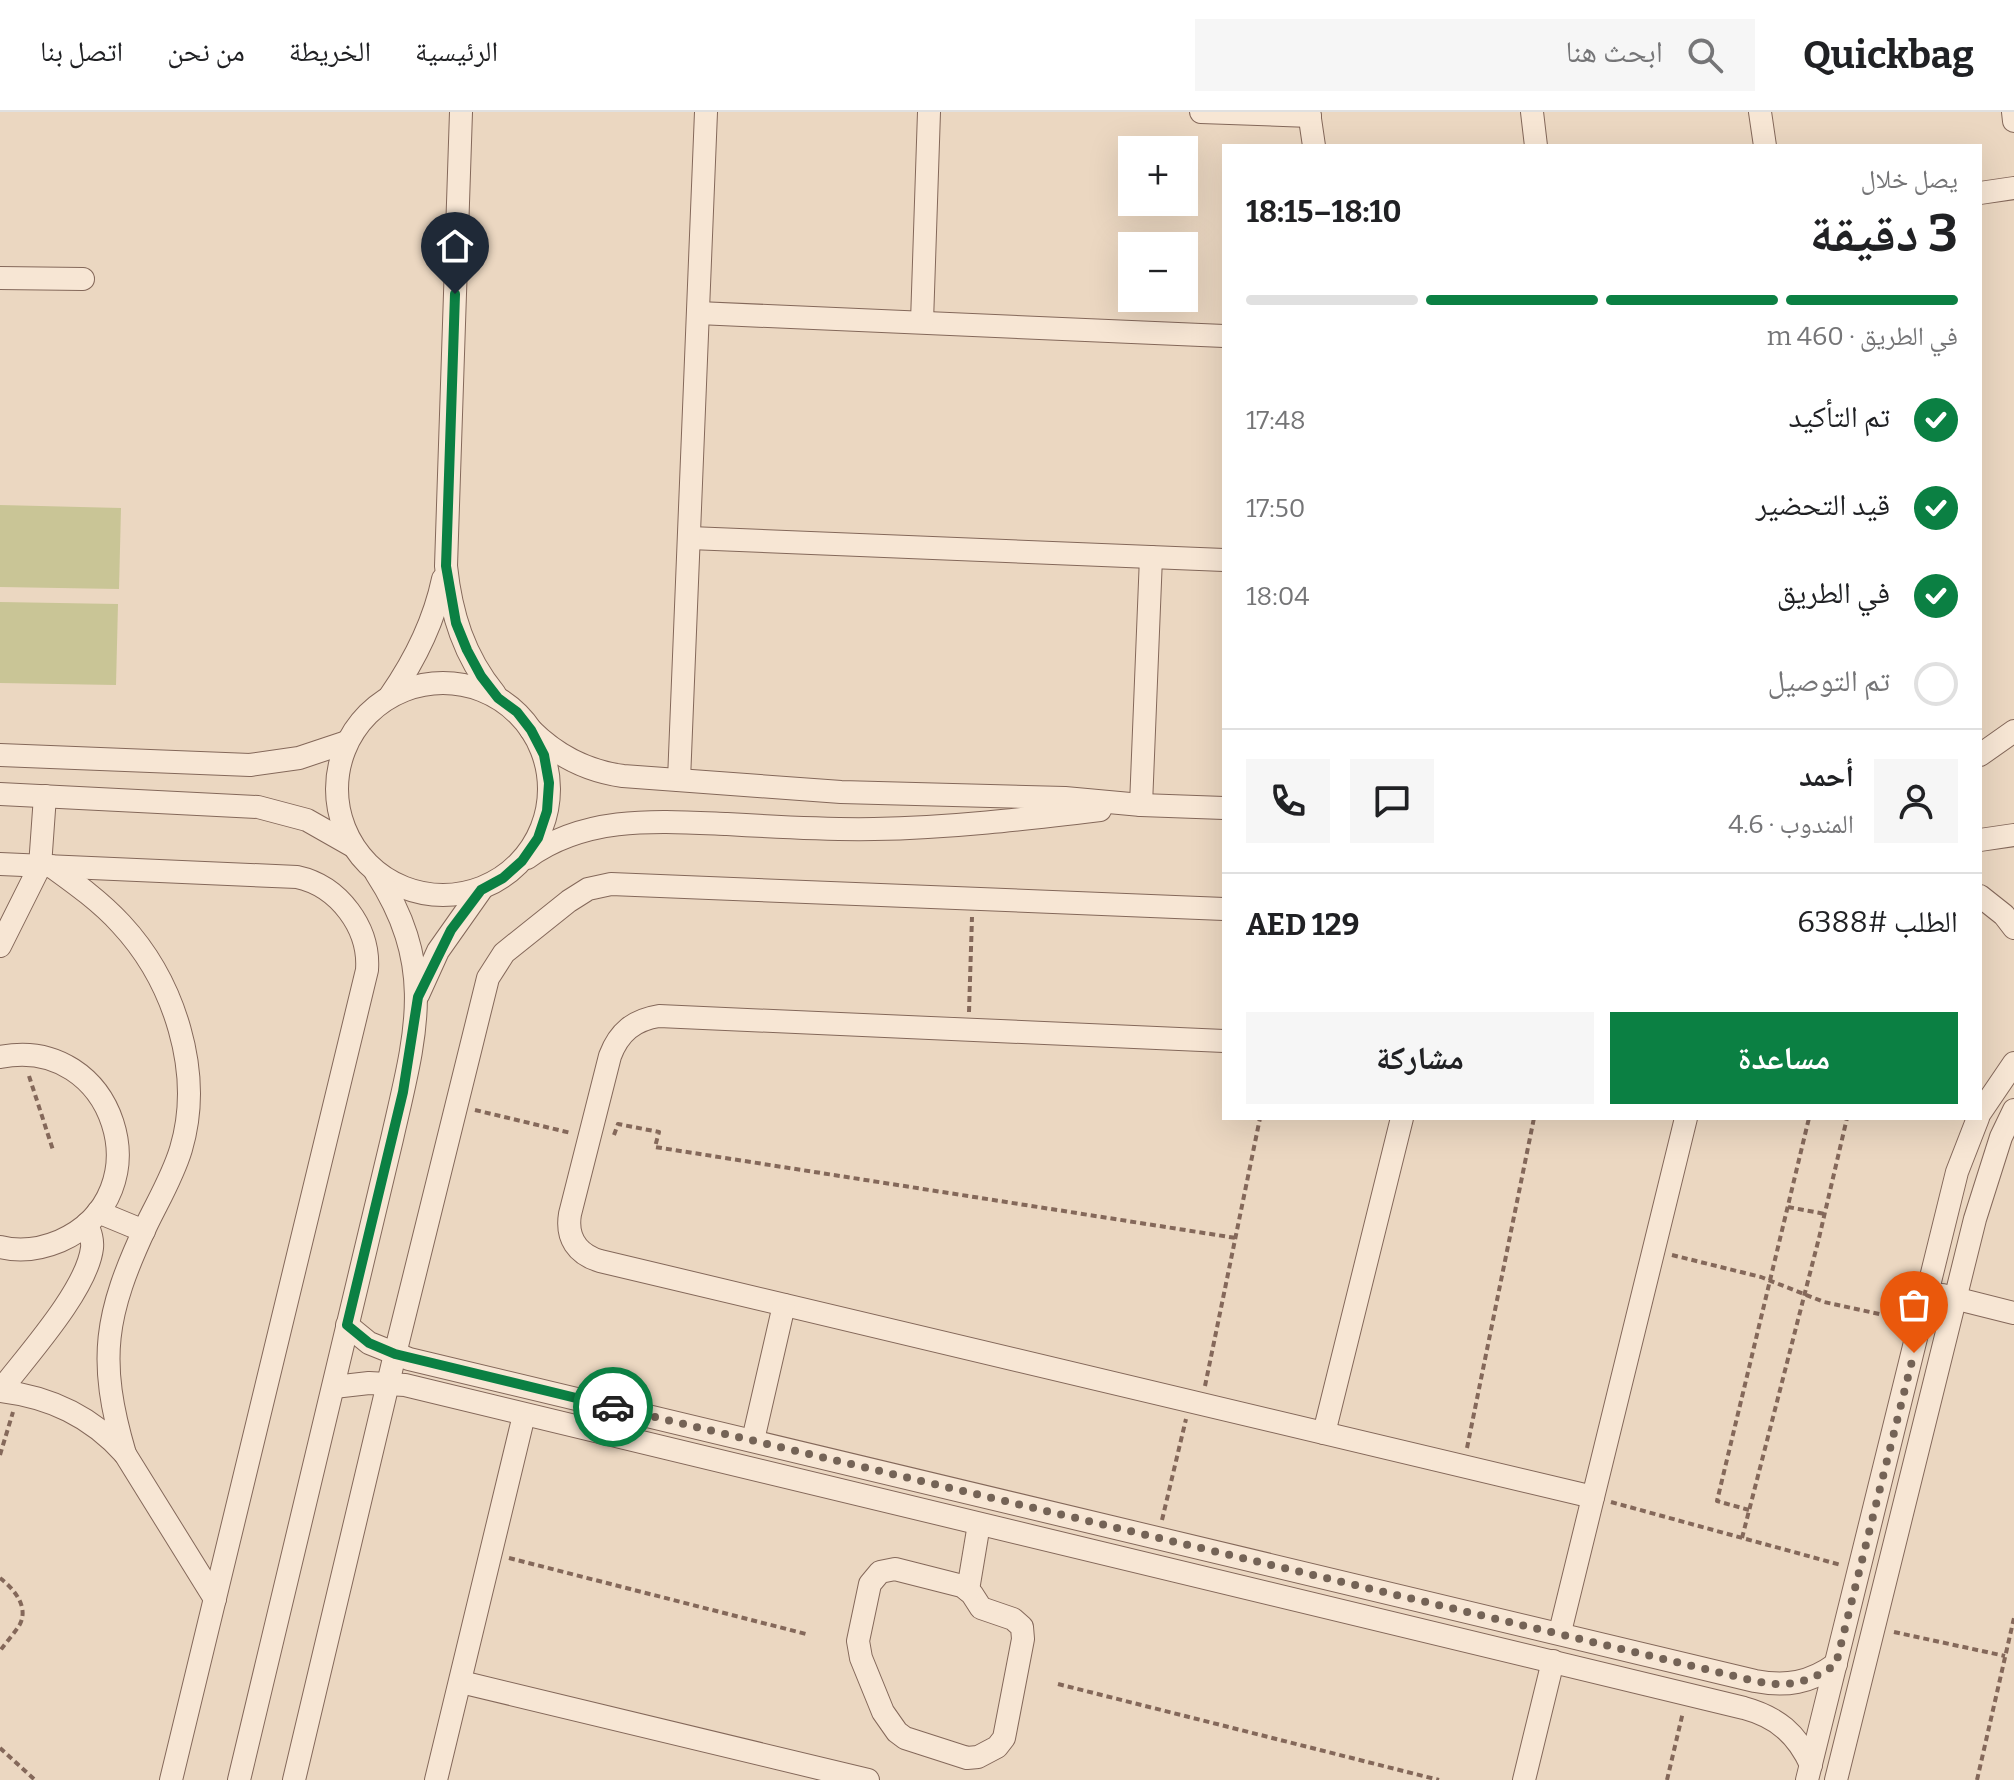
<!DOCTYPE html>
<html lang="ar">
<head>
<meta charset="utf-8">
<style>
  body { margin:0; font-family:Bitter,"Noto Naskh Arabic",serif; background:#f6f6f6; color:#202124; direction:rtl; height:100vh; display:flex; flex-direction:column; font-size:30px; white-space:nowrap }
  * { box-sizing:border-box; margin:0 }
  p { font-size:26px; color:#757577 }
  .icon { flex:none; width:44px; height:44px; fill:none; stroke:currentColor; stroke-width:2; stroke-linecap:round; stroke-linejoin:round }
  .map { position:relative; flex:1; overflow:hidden; direction:ltr }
  .side { position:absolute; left:1222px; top:32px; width:760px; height:976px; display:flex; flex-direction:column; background:#fff; border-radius:0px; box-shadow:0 8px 32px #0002; direction:rtl }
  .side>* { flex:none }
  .buttons { position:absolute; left:1118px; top:24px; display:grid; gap:16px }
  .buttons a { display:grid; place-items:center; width:80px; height:80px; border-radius:0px; background:#fff; box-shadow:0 8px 32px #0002; font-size:40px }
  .pin { position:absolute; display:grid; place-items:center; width:68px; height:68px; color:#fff; margin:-82px -34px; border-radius:50% 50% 50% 0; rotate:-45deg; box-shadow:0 0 8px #0007 }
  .pin .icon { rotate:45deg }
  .courier { position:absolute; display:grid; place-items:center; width:80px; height:80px; margin:-40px; border:6px solid #0b8043; border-radius:50%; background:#fff; color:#222; box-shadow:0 2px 10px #0007 }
  .summary em { font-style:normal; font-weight:700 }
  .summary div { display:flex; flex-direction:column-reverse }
  .summary { display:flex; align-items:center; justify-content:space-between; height:136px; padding:0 24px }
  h1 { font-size:52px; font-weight:700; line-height:60px }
  .bar { display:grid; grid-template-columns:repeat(4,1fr); gap:12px 8px; align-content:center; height:96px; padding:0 24px }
  .bar i { height:10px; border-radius:6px; background:#e0e0e0 }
  .bar .on { background:#0b8043 }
  .bar p { grid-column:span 4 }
  .line { display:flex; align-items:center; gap:20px; padding:0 24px; border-top:2px solid #e0e0e0 }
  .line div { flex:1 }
  .round { display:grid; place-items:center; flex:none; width:84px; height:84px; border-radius:0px; background:#f6f6f6 }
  ol { padding:0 24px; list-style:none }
  li { display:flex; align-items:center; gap:24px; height:88px }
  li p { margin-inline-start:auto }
  li .icon { padding:8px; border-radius:50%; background:#0b8043; color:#fff; stroke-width:4 }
  li:last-child { color:#757577 }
  li i { width:44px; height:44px; border:4px solid #e0e0e0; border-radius:50% }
  .action { display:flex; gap:16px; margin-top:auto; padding:16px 24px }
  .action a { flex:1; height:92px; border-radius:0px; background:#0b8043; color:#fff; font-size:32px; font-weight:700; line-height:92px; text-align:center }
  .action a+a { background:#f6f6f6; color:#202124 }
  header { display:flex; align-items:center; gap:48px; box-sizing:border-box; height:112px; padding:0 40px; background:#fff; border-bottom:2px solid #e0e0e0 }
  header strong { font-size:38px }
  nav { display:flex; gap:44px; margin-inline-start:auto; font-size:28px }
  .search { width:560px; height:72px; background:#f6f6f6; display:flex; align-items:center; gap:20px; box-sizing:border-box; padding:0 28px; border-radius:0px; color:#757577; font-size:30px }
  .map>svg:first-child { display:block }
  .green { fill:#c9c596 }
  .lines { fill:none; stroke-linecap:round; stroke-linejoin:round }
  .minor-casing { stroke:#84685a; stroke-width:24 }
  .path { stroke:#84685a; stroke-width:4; stroke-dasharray:6 4; stroke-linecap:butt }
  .minor { stroke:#f7e6d4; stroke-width:22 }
  .done { stroke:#746356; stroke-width:8; stroke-dasharray:0 14.4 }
  .route { stroke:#0b8043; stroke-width:10 }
</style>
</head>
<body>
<header>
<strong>Quickbag</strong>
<div class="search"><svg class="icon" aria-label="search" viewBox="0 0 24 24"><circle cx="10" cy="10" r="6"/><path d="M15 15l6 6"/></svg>ابحث هنا</div>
<nav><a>الرئيسية</a><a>الخريطة</a><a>من نحن</a><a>اتصل بنا</a></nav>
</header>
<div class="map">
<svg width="2014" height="1668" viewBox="0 0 2014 1668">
  <rect width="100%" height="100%" fill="#ebd7c1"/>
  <g class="green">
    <polygon points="0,393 121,396 119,477 0,475"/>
    <polygon points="0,490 118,492 116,573 0,571"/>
  </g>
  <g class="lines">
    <defs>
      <g id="minor">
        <path d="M461 0 446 454C451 502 464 544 495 582"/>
        <polyline points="1201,0 1310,4"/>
        <polyline points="1309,0 1314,34"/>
        <polyline points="1532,0 1536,34"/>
        <polyline points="1760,0 1765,34"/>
        <polyline points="2013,0 2014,9"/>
        <polyline points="1980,81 2014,76"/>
        <polyline points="0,166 83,167"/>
        <polyline points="698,201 1224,224"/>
        <polyline points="922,210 929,0"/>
        <polyline points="690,426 1224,448"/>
        <circle cx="443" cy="677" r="106"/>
        <path d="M390 584C415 548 434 510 443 467"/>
        <path d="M531 618C557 644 586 659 623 664L841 680 1065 686 1141 693 1224 696"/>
        <polyline points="0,643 250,653 299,646 347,630"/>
        <polyline points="1980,643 2014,619"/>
        <polyline points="679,668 706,0"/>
        <polyline points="0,682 258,695 307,708 351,733"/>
        <polyline points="1141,693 1151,445"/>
        <polyline points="1980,728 2014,723"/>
        <path d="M527 746C586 703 658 709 727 712 776 715 825 718 874 717 949 716 1025 707 1100 698"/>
        <path d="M0 752 297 765C339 774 370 816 367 858L171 1668"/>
        <path d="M51 754C76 772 101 790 121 812 174 869 204 960 181 1037 173 1064 158 1089 146 1114 105 1202 97 1247 125 1342"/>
        <polyline points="1980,784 2004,803 2014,816"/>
        <polyline points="0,834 40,754 45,684"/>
        <polyline points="418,883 438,839 481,778"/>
        <path d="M1224 929 659 904C634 908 619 920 610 944L570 1102C566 1126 577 1142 600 1149L1593 1385"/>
        <path d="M0 945C114 922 166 1082 60 1129 41 1137 20 1140 0 1135"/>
        <polyline points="1980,1001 2014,951"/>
        <polyline points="98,1100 144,1119"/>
        <polyline points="1942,1183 2014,1201"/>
        <path d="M347 1213 369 1231 409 1247 1755 1569C1786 1575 1810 1571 1836 1552"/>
        <path d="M334 1275 369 1271 405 1273 1744 1596C1777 1605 1797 1622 1811 1653"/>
        <path d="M0 1279C50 1285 91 1304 125 1342L215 1487"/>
        <path d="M0 1279C26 1245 87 1178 92 1136 93 1127 90 1120 87 1112"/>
        <polyline points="1324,1321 1402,1006"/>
        <polyline points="753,1328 784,1193"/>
        <polygon points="895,1457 962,1474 972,1482 981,1496 1013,1507 1022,1515 1023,1527 1004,1626 997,1635 978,1645 967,1646 905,1626 897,1620 883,1600 861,1546 858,1529 870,1472 880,1460"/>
        <polyline points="968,1478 979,1412"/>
        <polyline points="1560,1520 1686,1006"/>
        <polyline points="461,1570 868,1668"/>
        <path d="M239 1668 392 1027C415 925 438 856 376 761"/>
        <polyline points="294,1668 395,1242 488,866 504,841 569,789 588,777 611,772 1224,797"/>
        <polyline points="436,1668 524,1303"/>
        <polyline points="1524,1668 1553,1549"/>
        <polyline points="1807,1668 1957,1060 1978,1006"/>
        <polyline points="1836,1668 1975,1107 2001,1025 2014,998"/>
      </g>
    </defs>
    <use href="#minor" class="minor-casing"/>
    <g class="path">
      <polyline points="969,900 972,805"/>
      <polyline points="29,964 53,1038"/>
      <polyline points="475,998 571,1021"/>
      <polyline points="614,1023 618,1012 659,1020 655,1035 1236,1126"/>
      <polyline points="1788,1095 1825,1102"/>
      <polyline points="1672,1143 1761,1165 1824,1190 1902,1207"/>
      <polyline points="1205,1274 1260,1006"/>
      <polyline points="1467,1336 1534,1006"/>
      <polyline points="0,1343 13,1300"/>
      <polyline points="1611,1390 1841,1453"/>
      <polyline points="1749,1398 1717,1389 1809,1006"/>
      <polyline points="1162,1408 1186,1307"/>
      <polyline points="1742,1426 1819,1126 1847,1006"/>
      <polyline points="509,1446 806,1522"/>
      <path d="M0 1466C13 1476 29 1494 20 1512 15 1521 6 1530 0 1539"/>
      <polyline points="1894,1520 2005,1544"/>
      <polyline points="1058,1572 1439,1668"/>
      <polyline points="0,1636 35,1668"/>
      <polyline points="1667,1668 1683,1600"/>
      <polyline points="1977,1668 2014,1506"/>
    </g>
    <use href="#minor" class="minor"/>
  </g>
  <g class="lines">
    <path class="done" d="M613 1295 1755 1569C1786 1576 1810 1571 1836 1552L1914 1241"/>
    <polyline class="route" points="455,182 446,454 456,511 467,538 481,564 498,586 517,600 531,618 544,643 549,671 547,699 538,726 522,749 503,766 481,778 451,818 418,885 403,980 347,1213 369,1231 395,1242 613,1295"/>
  </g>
</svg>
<div class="buttons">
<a>+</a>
<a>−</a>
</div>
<div class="pin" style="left:1914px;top:1241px;background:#ea580c"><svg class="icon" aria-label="bag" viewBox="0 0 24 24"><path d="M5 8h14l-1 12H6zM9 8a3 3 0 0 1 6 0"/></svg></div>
<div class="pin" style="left:455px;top:182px;background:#1f2937"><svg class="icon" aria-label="home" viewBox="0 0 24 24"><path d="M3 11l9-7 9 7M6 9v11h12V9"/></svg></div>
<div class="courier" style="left:613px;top:1295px"><svg class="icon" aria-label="car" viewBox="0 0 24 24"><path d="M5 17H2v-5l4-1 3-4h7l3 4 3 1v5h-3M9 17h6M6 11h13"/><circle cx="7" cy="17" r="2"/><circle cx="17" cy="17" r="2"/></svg></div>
<section class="side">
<div class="summary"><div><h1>3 دقيقة</h1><p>يصل خلال</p></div><em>18:10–18:15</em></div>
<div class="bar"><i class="on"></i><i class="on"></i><i class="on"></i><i></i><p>في الطريق · 460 m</p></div>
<ol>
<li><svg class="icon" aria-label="check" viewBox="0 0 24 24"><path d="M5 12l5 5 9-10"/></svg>تم التأكيد<p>17:48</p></li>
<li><svg class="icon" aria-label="check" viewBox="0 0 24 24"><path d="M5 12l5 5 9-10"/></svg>قيد التحضير<p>17:50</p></li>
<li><svg class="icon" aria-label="check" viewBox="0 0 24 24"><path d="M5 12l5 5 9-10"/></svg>في الطريق<p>18:04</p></li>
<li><i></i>تم التوصيل</li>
</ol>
<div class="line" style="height:144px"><a class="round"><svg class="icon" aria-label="person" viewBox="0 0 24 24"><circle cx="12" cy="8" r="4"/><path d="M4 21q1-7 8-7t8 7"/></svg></a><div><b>أحمد</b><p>المندوب · 4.6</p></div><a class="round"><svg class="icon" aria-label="chat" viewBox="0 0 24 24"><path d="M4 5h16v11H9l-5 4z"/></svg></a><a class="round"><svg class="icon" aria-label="phone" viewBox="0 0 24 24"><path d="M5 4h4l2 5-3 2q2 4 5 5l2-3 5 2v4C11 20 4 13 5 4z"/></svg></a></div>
<div class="line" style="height:104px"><div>الطلب #6388</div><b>AED 129</b></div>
<div class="action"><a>مساعدة</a><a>مشاركة</a></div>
</section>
</div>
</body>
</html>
